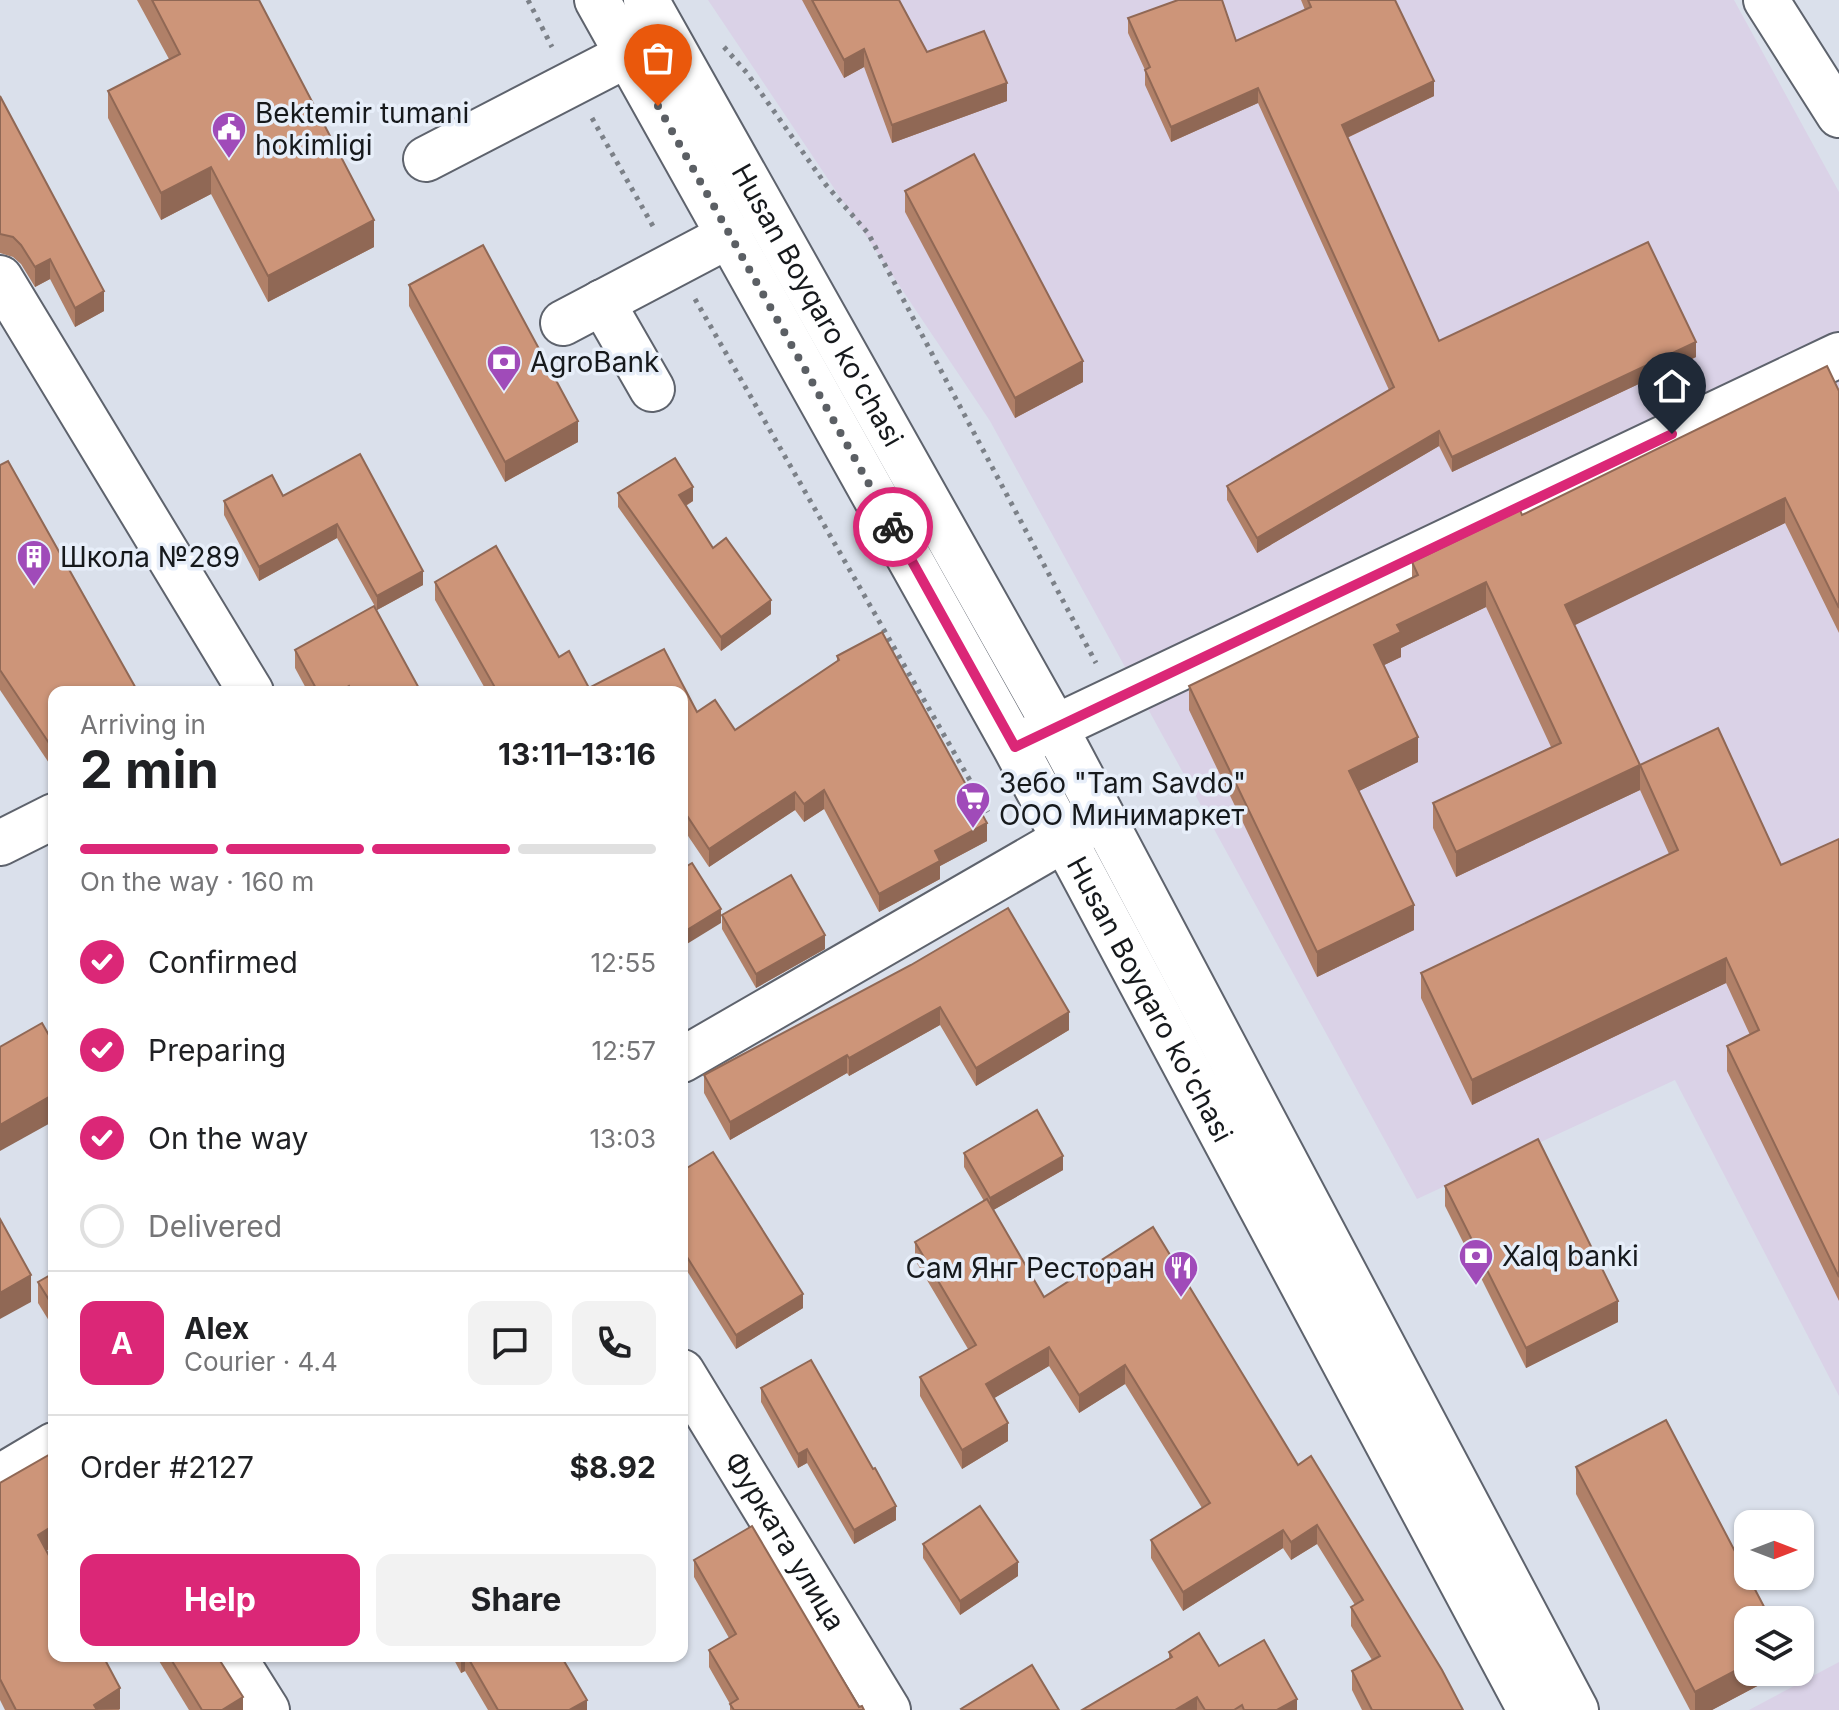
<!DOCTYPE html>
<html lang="en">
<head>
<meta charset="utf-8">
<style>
  body { margin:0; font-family:Inter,sans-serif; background:#f2f2f2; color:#202124; height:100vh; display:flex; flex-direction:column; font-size:30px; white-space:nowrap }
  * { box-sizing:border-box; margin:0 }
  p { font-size:26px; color:#757577 }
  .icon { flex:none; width:44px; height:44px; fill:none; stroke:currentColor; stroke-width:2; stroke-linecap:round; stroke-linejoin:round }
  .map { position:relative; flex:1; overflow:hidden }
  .sheet { position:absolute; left:48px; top:686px; width:640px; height:976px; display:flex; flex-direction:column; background:#fff; border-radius:16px; box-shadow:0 2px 6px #0004 }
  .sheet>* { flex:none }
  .needle { width:52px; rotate:90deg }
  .fabs { position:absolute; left:1734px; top:1510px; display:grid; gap:16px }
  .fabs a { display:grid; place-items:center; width:80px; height:80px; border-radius:16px; background:#fff; box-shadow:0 2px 6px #0004; font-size:40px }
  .pin { position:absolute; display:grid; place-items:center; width:68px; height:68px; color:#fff; margin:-82px -34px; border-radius:50% 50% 50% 0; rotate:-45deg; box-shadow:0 0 8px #0007 }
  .pin .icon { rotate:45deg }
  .courier { position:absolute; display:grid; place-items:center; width:80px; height:80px; margin:-40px; border:6px solid #db2777; border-radius:50%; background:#fff; color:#222; box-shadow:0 2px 10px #0007 }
  .overview em { font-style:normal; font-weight:700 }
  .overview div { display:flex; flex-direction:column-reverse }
  .overview { display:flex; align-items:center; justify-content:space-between; height:136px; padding:0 32px }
  h1 { font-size:52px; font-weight:700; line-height:60px }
  .bar { display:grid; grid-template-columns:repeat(4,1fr); gap:12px 8px; align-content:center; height:96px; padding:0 32px }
  .bar i { height:10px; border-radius:6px; background:#e0e0e0 }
  .bar .selected { background:#db2777 }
  .bar p { grid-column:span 4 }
  .line { display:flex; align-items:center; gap:20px; padding:0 32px; border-top:2px solid #e0e0e0 }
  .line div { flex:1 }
  .round { display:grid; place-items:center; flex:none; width:84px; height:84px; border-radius:16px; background:#f2f2f2 }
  ol { padding:0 32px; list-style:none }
  li { display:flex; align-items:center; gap:24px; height:88px }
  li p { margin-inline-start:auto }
  li .icon { padding:8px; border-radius:50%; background:#db2777; color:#fff; stroke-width:4 }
  li:last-child { color:#757577 }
  li i { width:44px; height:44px; border:4px solid #e0e0e0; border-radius:50% }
  .cta { display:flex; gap:16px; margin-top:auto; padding:16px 32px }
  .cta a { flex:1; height:92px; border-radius:16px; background:#db2777; color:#fff; font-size:32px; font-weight:700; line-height:92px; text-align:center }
  .cta a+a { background:#f2f2f2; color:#202124 }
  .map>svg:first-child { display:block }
  .industrial { fill:#dad2e7 }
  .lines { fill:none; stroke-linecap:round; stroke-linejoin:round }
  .minor-casing { stroke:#5e636d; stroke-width:48 }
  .major-casing { stroke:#5e636d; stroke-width:48 }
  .path { stroke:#7c8188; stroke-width:5; stroke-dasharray:4 6; stroke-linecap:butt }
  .minor { stroke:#fff; stroke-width:44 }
  .major { stroke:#fff; stroke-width:44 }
  .wall { fill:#b08068 }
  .shaded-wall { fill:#906855 }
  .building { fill:#cd9579; stroke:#906855; stroke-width:2 }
  .done { stroke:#5b5f64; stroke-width:8; stroke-dasharray:0 14.4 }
  .route { stroke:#db2777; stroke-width:10 }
  .labels { text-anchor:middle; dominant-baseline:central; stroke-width:7; stroke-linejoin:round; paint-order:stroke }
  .poi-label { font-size:28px; fill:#16191c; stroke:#e7eef9; text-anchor:start }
  .street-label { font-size:28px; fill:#16191c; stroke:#e7eef9 }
</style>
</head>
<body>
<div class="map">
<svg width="1839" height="1710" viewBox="0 0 1839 1710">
  <rect width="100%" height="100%" fill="#dae0eb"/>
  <g class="industrial">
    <polygon points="708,0 1734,0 1839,192 1839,1396 1675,1080 1417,1199 990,421"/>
    <polygon points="1839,1662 1839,1710 1749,1710"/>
  </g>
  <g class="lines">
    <defs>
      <g id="minor">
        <polyline points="1766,0 1839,115"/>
        <polyline points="426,159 629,54"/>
        <polyline points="0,278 251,692"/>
        <polyline points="602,302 652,389"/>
        <polyline points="563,323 730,235"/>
        <polyline points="1020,744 1839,355"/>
        <polyline points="0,843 54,816"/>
        <polyline points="682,1060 1096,821"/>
        <path id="s1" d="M682 1372 888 1710"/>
        <polyline points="0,1477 54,1445"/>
        <polyline points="233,1656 267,1710"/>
      </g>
      <g id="major">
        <path id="s2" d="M597 0 1015 747 1530 1710"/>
        <path id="s3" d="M646 0 1055 727 1576 1710"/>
      </g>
    </defs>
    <use href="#minor" class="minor-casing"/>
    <use href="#major" class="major-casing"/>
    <g class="path">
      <polyline points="528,0 552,47"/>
      <polyline points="724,47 747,73 826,185 868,233 1096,663"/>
      <polyline points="592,118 654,228"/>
      <polyline points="695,299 988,812"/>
    </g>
    <use href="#minor" class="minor"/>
    <use href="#major" class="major"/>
  </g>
  <g class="wall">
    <polygon points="137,0 259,0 374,247 268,302 211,194 161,220 108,118 108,91 169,59"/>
    <polygon points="802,0 899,0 927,52 1007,101 892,143 864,67 844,78"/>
    <polygon points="1301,0 1395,0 1434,96 1347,138 1439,341 1696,357 1452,472 1439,446 1257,553 1227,500 1227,486 1389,390 1258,103 1171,142 1145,85 1145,70 1128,33 1128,18 1236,41 1305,10"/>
    <polygon points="0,96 104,311 75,327 50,279 35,287 21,264 13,257 0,253"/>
    <polygon points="905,191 1083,382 1015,418 905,212"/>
    <polygon points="409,285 578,442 505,482 409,306"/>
    <polygon points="1839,391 1839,633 1785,523 1574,625 1640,765 1781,865 1839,839 1839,1301 1727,1071 1727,1046 1750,1035 1726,983 1472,1105 1421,998 1421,973 1669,854 1640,790 1456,877 1433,828 1433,803 1551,747 1486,607 1401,648 1401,657 1384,665 1418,762 1359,791 1414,930 1317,977 1189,710 1189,686 1412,578 1412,562 1522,515"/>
    <polygon points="360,454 423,585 377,610 337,538 259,581 224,515 224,501 283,496"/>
    <polygon points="0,465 138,692 53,769 0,690"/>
    <polygon points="618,493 693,501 686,506 713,548 771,614 721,651 618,507"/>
    <polygon points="496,546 559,657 569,651 589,688 664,649 697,712 715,700 735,730 837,661 837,656 882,632 987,823 987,841 940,866 940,879 879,912 824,809 804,822 795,810 709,867 682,827 682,692 487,692 435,600 435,582"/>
    <polygon points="295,650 421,692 308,692 295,668"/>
    <polygon points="722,915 825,949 756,988 722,929"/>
    <polygon points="911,965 1069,1030 976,1086 940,1025 849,1076 847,1073 730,1140 704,1093 704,1075"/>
    <polygon points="964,1153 1063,1170 993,1210 1044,1297 1298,1465 1463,1710 1362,1710 1352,1690 1352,1671 1372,1660 1351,1626 1351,1607 1355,1605 1317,1544 1291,1560 1283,1548 1183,1611 1151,1558 1151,1540 1202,1508 1125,1384 1079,1413 1049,1366 994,1398 1008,1441 962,1469 920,1396 920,1377 968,1349 915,1260 915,1242 984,1201 964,1167"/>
    <polygon points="682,1171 803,1308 736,1349 682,1263"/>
    <polygon points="1445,1186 1618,1322 1526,1368 1445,1206"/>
    <polygon points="54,1273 54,1329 38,1303 38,1282"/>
    <polygon points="761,1388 896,1520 854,1544 807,1463 798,1468 761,1402"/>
    <polygon points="1576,1467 1784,1672 1712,1710 1690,1710 1576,1494"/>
    <polygon points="0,1483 46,1551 120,1709 119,1710 5,1710 0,1700"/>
    <polygon points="923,1544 1018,1576 960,1615 923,1558"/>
    <polygon points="694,1560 859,1707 864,1710 730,1710 730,1704 709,1667 709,1650 729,1638 694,1577"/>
    <polygon points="1169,1652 1219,1666 1297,1710 1082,1710 1169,1659"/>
    <polygon points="156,1656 217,1656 243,1710 189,1710"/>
    <polygon points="452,1656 561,1656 587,1710 488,1710 465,1671 461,1673"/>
  </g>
  <g class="shaded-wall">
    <polygon points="864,49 864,67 844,78 844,60"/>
    <polygon points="1434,81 1434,96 1342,140 1342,125"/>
    <polygon points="1007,83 1007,101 892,143 892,125"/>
    <polygon points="1258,88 1258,103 1171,142 1171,127"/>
    <polygon points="211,167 211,194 161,220 161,193"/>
    <polygon points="374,220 374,247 268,302 268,276"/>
    <polygon points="50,259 50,279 35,287 35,267"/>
    <polygon points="104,291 104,311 75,327 75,308"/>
    <polygon points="1696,342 1696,357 1452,472 1452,457"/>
    <polygon points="1083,361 1083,382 1015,418 1015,398"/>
    <polygon points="578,421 578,442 505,482 505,462"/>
    <polygon points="1439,431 1439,446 1257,553 1257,538"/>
    <polygon points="693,487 693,501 679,509 679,495"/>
    <polygon points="1785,498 1785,523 1565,630 1565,605"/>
    <polygon points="337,524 337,538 259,581 259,567"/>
    <polygon points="423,571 423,585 377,610 377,596"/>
    <polygon points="1486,582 1486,607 1401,648 1401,657 1374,670 1374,645 1397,625"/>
    <polygon points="771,600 771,614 721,651 721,637"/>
    <polygon points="349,686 349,692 339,692"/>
    <polygon points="1418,737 1418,762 1349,796 1349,771"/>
    <polygon points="54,748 54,769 53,769 53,749"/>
    <polygon points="1640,765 1640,790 1456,877 1456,852"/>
    <polygon points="824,790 824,809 804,822 804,804"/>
    <polygon points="795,792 795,810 709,867 709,849"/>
    <polygon points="987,823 987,841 940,866 940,879 879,912 879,894 935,851"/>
    <polygon points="1414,905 1414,930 1317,977 1317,952"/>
    <polygon points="721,909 721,923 682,947 682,933"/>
    <polygon points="825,935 825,949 756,988 756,974"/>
    <polygon points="1726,958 1726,983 1472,1105 1472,1080"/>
    <polygon points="940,1007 940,1025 849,1076 849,1058"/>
    <polygon points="1069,1012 1069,1030 976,1086 976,1068"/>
    <polygon points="847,1055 847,1073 730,1140 730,1122"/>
    <polygon points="54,1094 54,1121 0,1151 0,1125"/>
    <polygon points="1063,1156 1063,1170 990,1212 990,1198"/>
    <polygon points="31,1275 31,1302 0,1319 0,1293"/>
    <polygon points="803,1294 803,1308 736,1349 736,1335"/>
    <polygon points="1618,1301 1618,1322 1526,1368 1526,1348"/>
    <polygon points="1049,1347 1049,1366 986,1403 986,1384"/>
    <polygon points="1125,1365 1125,1384 1079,1413 1079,1395"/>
    <polygon points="1008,1423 1008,1441 962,1469 962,1450"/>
    <polygon points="807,1449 807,1463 798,1468 798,1454"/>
    <polygon points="896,1506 896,1520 854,1544 854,1530"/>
    <polygon points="54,1525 54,1546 38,1556 38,1535"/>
    <polygon points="1317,1525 1317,1544 1291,1560 1291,1542"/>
    <polygon points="1283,1530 1283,1548 1183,1611 1183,1592"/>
    <polygon points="1018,1562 1018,1576 960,1615 960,1601"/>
    <polygon points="461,1656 465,1656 465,1671 461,1673"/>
    <polygon points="1748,1664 1748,1672 1784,1672 1712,1710 1695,1710 1695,1692"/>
    <polygon points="120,1688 120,1709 94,1710 94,1705"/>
    <polygon points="243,1697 243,1710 222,1710"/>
    <polygon points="1197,1697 1197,1710 1175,1710"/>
    <polygon points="1297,1699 1297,1710 1277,1710"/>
    <polygon points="587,1700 587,1710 569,1710"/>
  </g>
  <g class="building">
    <polygon points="152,0 259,0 374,220 268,276 211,167 161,193 108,91 180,54"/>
    <polygon points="812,0 899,0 927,52 984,31 1007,83 892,125 864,49 844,60"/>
    <polygon points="1178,0 1222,0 1236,41 1311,7 1308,0 1395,0 1434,81 1342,125 1439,341 1648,242 1696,342 1452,457 1439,431 1257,538 1227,486 1394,387 1258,88 1171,127 1145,70 1150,67 1128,18"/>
    <polygon points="0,96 104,291 75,308 50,259 35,267 21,245 13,237 0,234"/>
    <polygon points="974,154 1083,361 1015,398 905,191"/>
    <polygon points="483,245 578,421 505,462 409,285"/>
    <polygon points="1827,366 1839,391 1839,608 1785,498 1565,605 1640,765 1456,852 1433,803 1561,743 1486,582 1397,625 1401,632 1374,645 1418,737 1349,771 1414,905 1317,952 1189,686 1418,575 1412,562 1520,510 1522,515"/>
    <polygon points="360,454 423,571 377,596 337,524 259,567 224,501 272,475 283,496"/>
    <polygon points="675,458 693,487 679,495 713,548 726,538 771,600 721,637 618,493"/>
    <polygon points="8,461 138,692 54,692 54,748 53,749 0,670 0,465"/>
    <polygon points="496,546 559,657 569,651 589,688 664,649 697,712 715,700 735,730 839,660 837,656 882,632 987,823 935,851 940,861 879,894 824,790 804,804 795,792 709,849 682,808 682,692 496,692 497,691 435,582"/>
    <polygon points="374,606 421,692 352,692 349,686 339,692 318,692 295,650"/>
    <polygon points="1718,728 1781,865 1839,839 1839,1277 1727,1046 1759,1030 1726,958 1472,1080 1421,973 1678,850 1640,765"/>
    <polygon points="692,863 721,909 682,933 682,869"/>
    <polygon points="791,875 825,935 756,974 722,915"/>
    <polygon points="1008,908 1069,1012 976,1068 940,1007 849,1058 847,1055 730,1122 704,1075 911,965"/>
    <polygon points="42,1023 54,1044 54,1094 0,1125 0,1047"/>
    <polygon points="1037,1110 1063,1156 990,1198 964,1153"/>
    <polygon points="1538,1139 1618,1301 1526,1348 1445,1186"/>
    <polygon points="713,1152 803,1294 736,1335 682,1249 682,1171"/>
    <polygon points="987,1199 1044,1297 1153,1227 1298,1465 1311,1456 1442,1670 1463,1710 1372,1710 1352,1671 1380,1656 1351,1607 1363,1600 1317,1525 1291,1542 1283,1530 1183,1592 1151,1540 1210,1503 1125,1365 1079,1395 1049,1347 986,1384 1008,1423 962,1450 920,1377 976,1345 915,1242"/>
    <polygon points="0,1219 31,1275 0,1293"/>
    <polygon points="54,1273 54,1308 38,1282"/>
    <polygon points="811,1360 873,1469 875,1468 896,1506 854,1530 807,1449 798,1454 761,1388"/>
    <polygon points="1666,1420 1771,1620 1748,1620 1748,1664 1695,1692 1576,1467"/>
    <polygon points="54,1452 54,1525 38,1535 54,1565 54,1656 103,1656 120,1688 94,1705 97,1710 16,1710 0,1679 0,1483"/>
    <polygon points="980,1506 1018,1562 960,1601 923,1544"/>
    <polygon points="752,1526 859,1707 862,1706 864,1710 734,1710 730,1704 738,1699 709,1650 736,1634 694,1560"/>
    <polygon points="1199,1633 1219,1666 1264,1640 1297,1699 1277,1710 1244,1710 1242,1705 1234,1710 1205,1710 1197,1697 1175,1710 1082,1710 1172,1657 1169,1652"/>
    <polygon points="169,1656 217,1656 243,1697 222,1710 202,1710"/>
    <polygon points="467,1656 561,1656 587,1700 569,1710 498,1710"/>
    <polygon points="1032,1665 1059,1710 962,1710 961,1709"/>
  </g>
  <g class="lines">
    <polyline class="done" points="658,106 893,527"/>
    <polyline class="route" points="893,527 1015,747 1672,434"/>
  </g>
  <defs>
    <symbol id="civic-pin" viewBox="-11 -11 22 30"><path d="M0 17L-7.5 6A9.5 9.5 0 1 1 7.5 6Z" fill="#a04bb9" stroke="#e7eef9"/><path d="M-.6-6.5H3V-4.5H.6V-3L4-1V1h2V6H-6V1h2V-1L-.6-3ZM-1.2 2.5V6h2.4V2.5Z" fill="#fff"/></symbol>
    <symbol id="bank-pin" viewBox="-11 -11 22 30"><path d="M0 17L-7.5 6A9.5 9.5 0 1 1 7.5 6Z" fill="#a04bb9" stroke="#e7eef9"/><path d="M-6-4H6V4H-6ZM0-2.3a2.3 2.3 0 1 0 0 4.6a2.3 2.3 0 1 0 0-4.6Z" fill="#fff"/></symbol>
    <symbol id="building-pin" viewBox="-11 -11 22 30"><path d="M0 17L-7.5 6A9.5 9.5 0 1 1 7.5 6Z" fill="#a04bb9" stroke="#e7eef9"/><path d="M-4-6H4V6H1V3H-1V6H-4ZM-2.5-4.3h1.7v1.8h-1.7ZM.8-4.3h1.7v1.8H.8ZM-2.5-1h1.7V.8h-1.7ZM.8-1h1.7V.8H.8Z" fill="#fff"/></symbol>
    <symbol id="supermarket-pin" viewBox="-11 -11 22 30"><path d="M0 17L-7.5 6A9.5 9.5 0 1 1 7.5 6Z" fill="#a04bb9" stroke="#e7eef9"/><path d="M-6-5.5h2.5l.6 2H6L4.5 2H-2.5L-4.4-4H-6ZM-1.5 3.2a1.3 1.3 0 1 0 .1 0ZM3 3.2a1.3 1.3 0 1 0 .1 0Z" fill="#fff"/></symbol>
    <symbol id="restaurant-pin" viewBox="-11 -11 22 30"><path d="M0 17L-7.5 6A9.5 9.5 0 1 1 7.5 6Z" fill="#a04bb9" stroke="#e7eef9"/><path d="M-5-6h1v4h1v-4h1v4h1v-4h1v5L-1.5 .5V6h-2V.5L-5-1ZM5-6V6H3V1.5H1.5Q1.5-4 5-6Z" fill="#fff"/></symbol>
  </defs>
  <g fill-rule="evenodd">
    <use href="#civic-pin" x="209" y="109" width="40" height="54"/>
    <use href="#bank-pin" x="484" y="342" width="40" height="54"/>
    <use href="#building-pin" x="14" y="537" width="40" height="54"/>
    <use href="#supermarket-pin" x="953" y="779" width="40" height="54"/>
    <use href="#bank-pin" x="1456" y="1236" width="40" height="54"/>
    <use href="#restaurant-pin" x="1161" y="1248" width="40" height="54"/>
  </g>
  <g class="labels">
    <g class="poi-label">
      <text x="255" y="113">Bektemir tumani<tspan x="255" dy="32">hokimligi</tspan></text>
      <text x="530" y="362">AgroBank</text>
      <text x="60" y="557">Школа №289</text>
      <text x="999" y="783">Зебо "Tam Savdo"<tspan x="999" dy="32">ООО Минимаркет</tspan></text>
      <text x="1502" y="1256">Xalq banki</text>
      <text x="1155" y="1268" text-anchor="end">Сам Янг Ресторан</text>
    </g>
    <g class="street-label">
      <text stroke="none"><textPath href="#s3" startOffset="350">Husan Boyqaro ko'chasi</textPath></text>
      <text stroke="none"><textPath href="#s2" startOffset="1142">Husan Boyqaro ko'chasi</textPath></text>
      <text stroke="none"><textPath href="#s1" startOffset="198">Фурката улица</textPath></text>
    </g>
  </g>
</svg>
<div class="fabs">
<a><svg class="needle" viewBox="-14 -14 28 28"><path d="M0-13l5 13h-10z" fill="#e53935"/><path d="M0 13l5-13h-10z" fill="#757577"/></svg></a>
<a><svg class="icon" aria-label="layers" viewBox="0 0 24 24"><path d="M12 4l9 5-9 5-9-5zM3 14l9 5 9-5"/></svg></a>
</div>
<div class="pin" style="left:658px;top:106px;background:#ea580c"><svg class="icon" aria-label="bag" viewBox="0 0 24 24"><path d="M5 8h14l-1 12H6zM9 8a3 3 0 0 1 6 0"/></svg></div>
<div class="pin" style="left:1672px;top:434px;background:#1f2937"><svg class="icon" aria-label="home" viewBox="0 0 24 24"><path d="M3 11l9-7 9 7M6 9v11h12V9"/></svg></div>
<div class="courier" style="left:893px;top:527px"><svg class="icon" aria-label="bike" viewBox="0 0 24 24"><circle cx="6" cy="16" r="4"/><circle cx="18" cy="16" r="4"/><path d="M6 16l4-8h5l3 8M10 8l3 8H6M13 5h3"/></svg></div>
<section class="sheet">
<div class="overview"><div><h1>2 min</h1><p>Arriving in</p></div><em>13:11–13:16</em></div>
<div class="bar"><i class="selected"></i><i class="selected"></i><i class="selected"></i><i></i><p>On the way · 160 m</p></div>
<ol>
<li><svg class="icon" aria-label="check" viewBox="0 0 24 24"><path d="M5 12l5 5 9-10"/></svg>Confirmed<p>12:55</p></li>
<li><svg class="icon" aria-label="check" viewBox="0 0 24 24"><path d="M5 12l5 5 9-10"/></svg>Preparing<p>12:57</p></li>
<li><svg class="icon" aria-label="check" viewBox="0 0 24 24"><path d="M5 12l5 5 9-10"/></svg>On the way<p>13:03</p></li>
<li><i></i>Delivered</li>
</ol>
<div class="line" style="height:144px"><b class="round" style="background:#db2777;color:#fff">A</b><div><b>Alex</b><p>Courier · 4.4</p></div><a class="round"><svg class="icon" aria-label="chat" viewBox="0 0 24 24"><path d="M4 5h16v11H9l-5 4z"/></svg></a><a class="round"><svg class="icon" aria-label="phone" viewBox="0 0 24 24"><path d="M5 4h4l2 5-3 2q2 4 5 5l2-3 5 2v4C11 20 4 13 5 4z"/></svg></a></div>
<div class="line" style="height:104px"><div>Order #2127</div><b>$8.92</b></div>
<div class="cta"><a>Help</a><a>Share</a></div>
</section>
</div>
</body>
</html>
